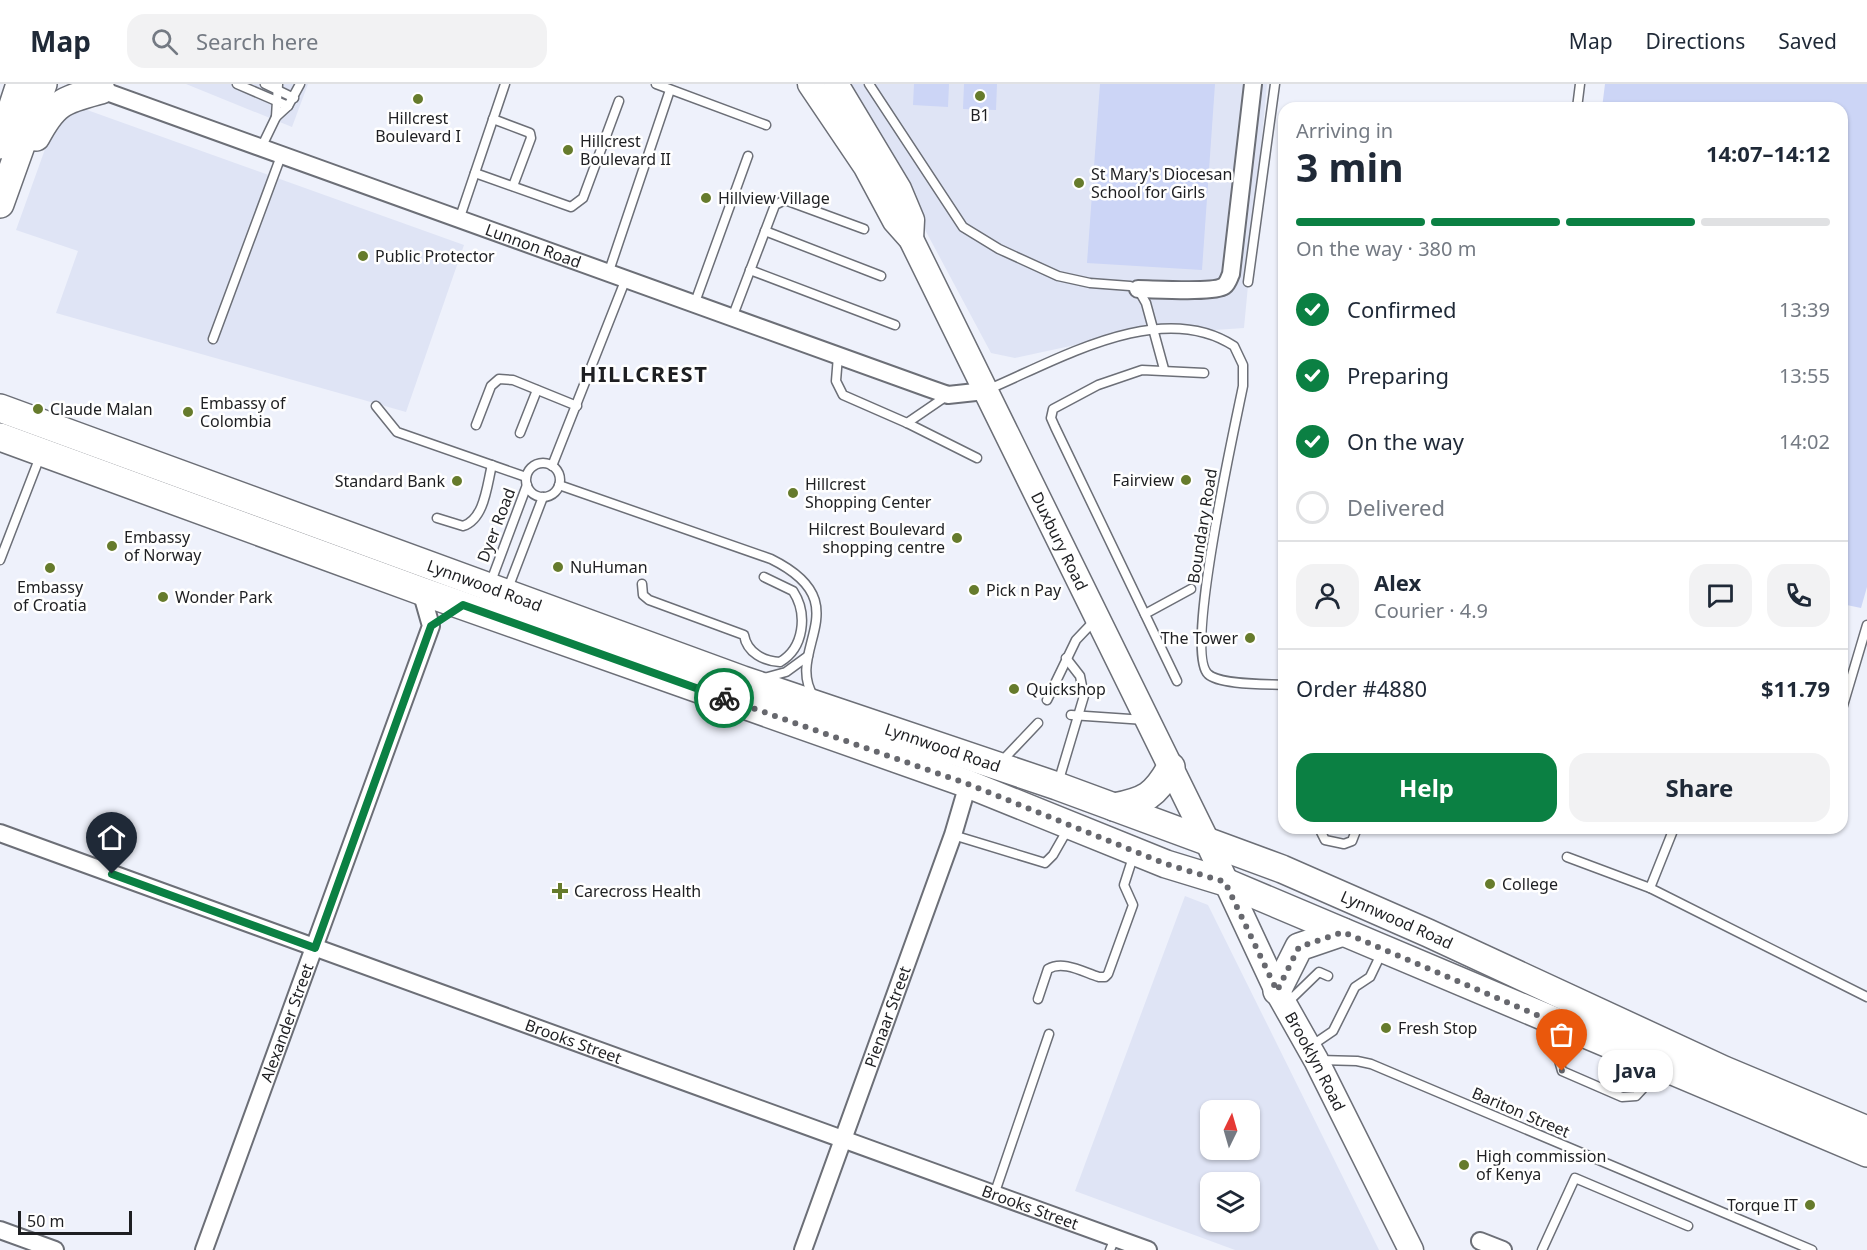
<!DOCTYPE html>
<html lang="en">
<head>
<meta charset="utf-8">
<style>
  body { margin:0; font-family:"Noto Sans",sans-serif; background:#f2f2f3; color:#1f2937; height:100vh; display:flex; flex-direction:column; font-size:22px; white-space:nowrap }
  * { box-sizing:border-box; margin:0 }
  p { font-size:20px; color:#747a83 }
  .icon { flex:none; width:33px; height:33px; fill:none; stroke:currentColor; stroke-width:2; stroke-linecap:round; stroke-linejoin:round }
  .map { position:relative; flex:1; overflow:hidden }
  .side { position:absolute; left:1278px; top:18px; width:570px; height:732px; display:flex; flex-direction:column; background:#fff; border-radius:18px; box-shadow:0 2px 4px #0004 }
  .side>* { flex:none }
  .needle { width:39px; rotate:5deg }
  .buttons { position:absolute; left:1200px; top:1016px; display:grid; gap:12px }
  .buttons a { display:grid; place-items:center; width:60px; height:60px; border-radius:12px; background:#fff; box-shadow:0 2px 4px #0004; font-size:30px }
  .scale { position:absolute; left:18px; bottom:15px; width:114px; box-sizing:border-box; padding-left:6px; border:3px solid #1e1f22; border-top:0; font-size:16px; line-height:21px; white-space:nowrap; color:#1e1f22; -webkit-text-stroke:4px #fff; paint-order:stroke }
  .pin { position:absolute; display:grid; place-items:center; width:51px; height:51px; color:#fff; margin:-62px -26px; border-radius:50% 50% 50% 0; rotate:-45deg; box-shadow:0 0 6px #0007 }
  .pin .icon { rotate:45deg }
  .courier { position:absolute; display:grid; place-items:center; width:60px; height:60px; margin:-30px; border:4px solid #0b8043; border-radius:50%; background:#fff; color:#222; box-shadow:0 2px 8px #0007 }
  .bubble { position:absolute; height:42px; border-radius:18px; background:#fff; box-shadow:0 2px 4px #0004; font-size:20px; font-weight:700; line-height:42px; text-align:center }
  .headline em { font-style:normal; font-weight:700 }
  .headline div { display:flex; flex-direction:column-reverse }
  .headline { display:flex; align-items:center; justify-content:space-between; height:102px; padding:0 18px }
  h1 { font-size:39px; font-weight:700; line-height:45px }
  .bar { display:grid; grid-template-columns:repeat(4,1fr); gap:9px 6px; align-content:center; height:72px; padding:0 18px }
  .bar i { height:8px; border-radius:4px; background:#e0e1e3 }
  .bar .selected { background:#0b8043 }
  .bar p { grid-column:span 4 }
  .line { display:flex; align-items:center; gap:15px; padding:0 18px; border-top:2px solid #e0e1e3 }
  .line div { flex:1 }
  .round { display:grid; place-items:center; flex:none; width:63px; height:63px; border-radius:18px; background:#f2f2f3 }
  ol { padding:0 18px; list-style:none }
  li { display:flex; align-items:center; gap:18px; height:66px }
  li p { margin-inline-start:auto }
  li .icon { padding:6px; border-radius:50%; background:#0b8043; color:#fff; stroke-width:4 }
  li:last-child { color:#747a83 }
  li i { width:33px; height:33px; border:3px solid #e0e1e3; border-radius:50% }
  .action { display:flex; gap:12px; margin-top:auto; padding:12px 18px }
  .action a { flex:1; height:69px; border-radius:18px; background:#0b8043; color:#fff; font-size:24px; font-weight:700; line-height:69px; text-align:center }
  .action a+a { background:#f2f2f3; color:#1f2937 }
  header { display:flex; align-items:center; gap:36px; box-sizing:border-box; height:84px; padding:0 30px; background:#fff; border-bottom:2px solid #e0e1e3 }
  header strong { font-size:28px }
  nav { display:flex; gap:33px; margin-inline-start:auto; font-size:21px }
  .search { width:420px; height:54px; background:#f2f2f3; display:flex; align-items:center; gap:15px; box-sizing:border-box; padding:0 21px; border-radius:18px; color:#747a83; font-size:22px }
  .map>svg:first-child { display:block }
  .built { fill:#dfe4f5; fill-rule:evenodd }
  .green { fill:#ccd5f6 }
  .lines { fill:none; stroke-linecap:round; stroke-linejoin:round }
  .lane-casing { stroke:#6c6f77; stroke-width:11 }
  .street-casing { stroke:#6c6f77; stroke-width:20 }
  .secondary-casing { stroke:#6c6f77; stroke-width:27 }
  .primary-casing { stroke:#6c6f77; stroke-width:30 }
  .lane { stroke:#fff; stroke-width:8 }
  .street { stroke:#fff; stroke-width:16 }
  .secondary { stroke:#fff; stroke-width:24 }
  .primary { stroke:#fff; stroke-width:27 }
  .done { stroke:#67686e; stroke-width:6; stroke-dasharray:0 10.8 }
  .route { stroke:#0b8043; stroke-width:8 }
  .poi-dot { fill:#667b2c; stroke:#fff; stroke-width:2 }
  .labels { text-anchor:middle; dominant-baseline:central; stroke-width:5; stroke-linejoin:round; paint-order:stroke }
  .poi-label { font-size:16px; fill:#1e1f22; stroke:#fff; text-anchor:start }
  .street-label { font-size:16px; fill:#1e1f22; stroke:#fff }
  .district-label { font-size:22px; font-weight:bold; letter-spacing:1.5px; fill:#1e1f22; stroke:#fff }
</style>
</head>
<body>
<header>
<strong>Map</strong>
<div class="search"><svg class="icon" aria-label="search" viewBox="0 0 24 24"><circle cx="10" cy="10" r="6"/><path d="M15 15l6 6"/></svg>Search here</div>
<nav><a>Map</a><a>Directions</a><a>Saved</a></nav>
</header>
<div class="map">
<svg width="1867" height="1166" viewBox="0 0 1867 1166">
  <rect width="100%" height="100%" fill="#eef1fb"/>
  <g class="built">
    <polygon points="186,0 308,0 292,43"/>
    <polygon points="847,0 1267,0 1244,244 1112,253 1015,274 991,269"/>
    <polygon points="76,22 464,161 406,328 56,229 78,167 16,146 58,29"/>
    <path d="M1185 812 1208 821 1379 1166H1235L1075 1107ZM1210 1026H1250V1065H1210ZM1210 1098H1250V1137H1210Z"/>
  </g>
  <g class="green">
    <polygon points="914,0 949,0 948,23 913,21"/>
    <polygon points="964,0 997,0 996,26 963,25"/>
    <polygon points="1100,0 1215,0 1202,186 1087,179"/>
    <polygon points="1605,0 1867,0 1867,503 1861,524 1842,520 1842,24 1602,24"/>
  </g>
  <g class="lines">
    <defs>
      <g id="lane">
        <polyline points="237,0 288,22"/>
        <polyline points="265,0 294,14"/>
        <polyline points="656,0 766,41"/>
        <polyline points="869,0 963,143 999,165 1058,192 1090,199 1130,202 1138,205 1146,219 1164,285"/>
        <polyline points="1577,24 1580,0"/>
        <polyline points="276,33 278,0"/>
        <polyline points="493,35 530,49 531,54 513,102"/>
        <polyline points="261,64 276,33 288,22 300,0"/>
        <polyline points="475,89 571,123 583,114 619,17"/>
        <polyline points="459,136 505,0"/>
        <polyline points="765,147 881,192"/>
        <polyline points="750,186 895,241"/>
        <polyline points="608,190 670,6"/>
        <polyline points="1248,198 1275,0"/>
        <polyline points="694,221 748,72"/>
        <polyline points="732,234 775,121 785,116 864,145"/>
        <polyline points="213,255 281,72"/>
        <polyline points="838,272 836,297 843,311 907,339 977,374"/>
        <path d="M989 305C1058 276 1161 214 1234 262L1243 281V302C1235 342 1184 568 1208 590 1219 601 1267 600 1284 601"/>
        <polyline points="376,322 397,348 526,393"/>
        <polyline points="907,339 948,311"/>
        <polyline points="476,341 491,302 499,295 513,296 577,322"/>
        <polyline points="520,349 537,306"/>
        <circle cx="543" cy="396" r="17"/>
        <polyline points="552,382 625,197"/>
        <path d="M559 401 771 475C862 520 783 566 814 613"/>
        <path d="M437 434 463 442C485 435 487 400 492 381"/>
        <polyline points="0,476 41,370"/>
        <polyline points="490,500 527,401"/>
        <path d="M642 500 643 511 649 516 744 551C747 569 764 577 780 578 804 564 808 530 793 507L764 493"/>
        <polyline points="507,507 543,413"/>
        <polyline points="1145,530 1191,505"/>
        <polyline points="764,594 786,588 808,572"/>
        <polyline points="1177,597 1055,343 1051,334 1053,325 1098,301 1142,286 1204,289"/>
        <polyline points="1047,616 1076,556 1096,535"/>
        <polyline points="1842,625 1867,541"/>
        <polyline points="1071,631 1145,636"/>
        <polyline points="1000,679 1038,639"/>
        <polyline points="1058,699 1084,612 1080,592 1066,574"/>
        <polyline points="1319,744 1325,756 1344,760 1352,757 1357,744"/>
        <polyline points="1674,744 1650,804 1867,913"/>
        <polyline points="953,751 1045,779 1053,771 1069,743"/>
        <polyline points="1567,773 1650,804"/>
        <path d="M1038 915 1048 885C1063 876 1083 888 1099 893H1105L1108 890 1133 821 1124 801 1134 770"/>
        <polyline points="1287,919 1319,888 1328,892"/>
        <polyline points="1565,944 1558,973 1562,987 1622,1013 1636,1012 1659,987"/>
        <polyline points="1311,962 1333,947 1355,903 1370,893 1382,868"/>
        <polyline points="1319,976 1357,977 1371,980 1812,1166"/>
        <polyline points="994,1111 1049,950"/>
        <polyline points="1110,1166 1115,1154"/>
        <polyline points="1542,1166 1575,1094 1688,1142"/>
      </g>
      <g id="street">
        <path id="s1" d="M93 3 928 304 948 311 985 307"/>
        <path d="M1138 205C1153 205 1214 209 1224 202 1228 199 1229 194 1231 190L1253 0"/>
        <path id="s2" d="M0 749 1148 1166"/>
        <polyline points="0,1146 55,1166"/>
        <polyline points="1480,1157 1503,1166"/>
        <path id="s3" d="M204 1166 431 542 421 507"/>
        <path id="s4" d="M803 1166 953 751 968 700"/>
      </g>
      <g id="secondary">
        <path id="s5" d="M810 0 866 83 895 137 911 155 1207 757 1277 907 1316 976 1411 1166"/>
        <polyline points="836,0 899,105 912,136 911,155"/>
      </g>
      <g id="primary">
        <path d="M36 53C55 17 64 16 101 6"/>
        <polyline points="0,61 20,0"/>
        <polyline points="0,120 43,0"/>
        <path id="s6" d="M0 324 743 596 1057 702 1282 785 1428 849 1724 986 1867 1046"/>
        <polyline points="0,353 421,507 968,700 1166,780 1225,798 1867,1069"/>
        <path d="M1114 723C1145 717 1155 712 1171 683"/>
        <polyline points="1277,907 1299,863 1343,848"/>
      </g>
    </defs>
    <use href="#lane" class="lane-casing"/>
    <use href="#street" class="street-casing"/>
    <use href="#secondary" class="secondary-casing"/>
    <use href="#primary" class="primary-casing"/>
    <use href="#lane" class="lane"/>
    <use href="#street" class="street"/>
    <use href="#secondary" class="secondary"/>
    <use href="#primary" class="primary"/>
  </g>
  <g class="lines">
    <polyline class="done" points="724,614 968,700 1166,780 1225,798 1277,907 1299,863 1343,848 1565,943 1558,973 1562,987"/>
    <polyline class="route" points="112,790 315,864 431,542 463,521 724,614"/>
  </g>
  <g class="poi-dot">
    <circle cx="980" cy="12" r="6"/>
    <circle cx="418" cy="15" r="6"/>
    <circle cx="568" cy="66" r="6"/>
    <circle cx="1079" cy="99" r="6"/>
    <circle cx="706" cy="114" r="6"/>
    <circle cx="363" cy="172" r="6"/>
    <circle cx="38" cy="325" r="6"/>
    <circle cx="188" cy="328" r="6"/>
    <circle cx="1186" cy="396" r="6"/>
    <circle cx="457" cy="397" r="6"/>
    <circle cx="793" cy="409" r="6"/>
    <circle cx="957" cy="454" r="6"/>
    <circle cx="112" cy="462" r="6"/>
    <circle cx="558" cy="483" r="6"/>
    <circle cx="50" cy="484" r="6"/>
    <circle cx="974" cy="506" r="6"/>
    <circle cx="163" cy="513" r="6"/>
    <circle cx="1250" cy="554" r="6"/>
    <circle cx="1014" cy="605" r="6"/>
    <circle cx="1490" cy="800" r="6"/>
    <path d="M557 798h6v6h6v6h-6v6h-6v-6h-6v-6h6z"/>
    <circle cx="1386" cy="944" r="6"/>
    <circle cx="1464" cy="1081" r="6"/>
    <circle cx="1810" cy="1121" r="6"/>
  </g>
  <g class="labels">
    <g class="poi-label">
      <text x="980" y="31" text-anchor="middle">B1</text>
      <text x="418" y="34" text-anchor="middle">Hillcrest<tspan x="418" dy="18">Boulevard I</tspan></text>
      <text x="580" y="57">Hillcrest<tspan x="580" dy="18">Boulevard II</tspan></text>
      <text x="1091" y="90">St Mary's Diocesan<tspan x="1091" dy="18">School for Girls</tspan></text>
      <text x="718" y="114">Hillview Village</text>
      <text x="375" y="172">Public Protector</text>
      <text x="200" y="319">Embassy of<tspan x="200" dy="18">Colombia</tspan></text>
      <text x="50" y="325">Claude Malan</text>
      <text x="1174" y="396" text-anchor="end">Fairview</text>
      <text x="445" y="397" text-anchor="end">Standard Bank</text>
      <text x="805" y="400">Hillcrest<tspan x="805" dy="18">Shopping Center</tspan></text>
      <text x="945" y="445" text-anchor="end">Hilcrest Boulevard<tspan x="945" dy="18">shopping centre</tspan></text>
      <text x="124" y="453">Embassy<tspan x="124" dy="18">of Norway</tspan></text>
      <text x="570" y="483">NuHuman</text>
      <text x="50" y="503" text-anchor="middle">Embassy<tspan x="50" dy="18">of Croatia</tspan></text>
      <text x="986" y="506">Pick n Pay</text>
      <text x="175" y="513">Wonder Park</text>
      <text x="1238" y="554" text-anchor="end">The Tower</text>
      <text x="1026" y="605">Quickshop</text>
      <text x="1502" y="800">College</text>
      <text x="574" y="807">Carecross Health</text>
      <text x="1398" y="944">Fresh Stop</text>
      <text x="1476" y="1072">High commission<tspan x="1476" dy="18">of Kenya</tspan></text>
      <text x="1798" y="1121" text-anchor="end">Torque IT</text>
    </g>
    <g class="street-label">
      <text stroke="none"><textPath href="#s1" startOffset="468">Lunnon Road</textPath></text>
      <text transform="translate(496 441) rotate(-69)">Dyer Road</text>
      <text transform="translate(1202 442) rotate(-81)">Boundary Road</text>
      <text stroke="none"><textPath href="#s5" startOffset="522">Duxbury Road</textPath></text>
      <text stroke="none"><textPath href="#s6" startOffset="516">Lynnwood Road</textPath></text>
      <text stroke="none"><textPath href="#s6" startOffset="1002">Lynnwood Road</textPath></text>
      <text stroke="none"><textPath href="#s6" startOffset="1488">Lynnwood Road</textPath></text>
      <text stroke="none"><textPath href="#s4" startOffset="248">Pienaar Street</textPath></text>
      <text stroke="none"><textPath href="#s3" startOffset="242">Alexander Street</textPath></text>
      <text stroke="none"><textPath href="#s2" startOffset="610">Brooks Street</textPath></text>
      <text stroke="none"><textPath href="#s5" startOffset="1102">Brooklyn Road</textPath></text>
      <text transform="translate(1521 1028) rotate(23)">Bariton Street</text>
      <text stroke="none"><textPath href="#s2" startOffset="1096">Brooks Street</textPath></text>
    </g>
    <g class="district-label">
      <text x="644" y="289">HILLCREST</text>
    </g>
  </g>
</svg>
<div class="buttons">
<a><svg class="needle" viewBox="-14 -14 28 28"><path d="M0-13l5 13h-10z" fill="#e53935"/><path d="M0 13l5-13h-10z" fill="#747a83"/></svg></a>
<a><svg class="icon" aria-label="layers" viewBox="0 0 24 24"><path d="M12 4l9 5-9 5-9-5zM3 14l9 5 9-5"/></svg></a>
</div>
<div class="scale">50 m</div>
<div class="pin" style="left:1562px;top:987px;background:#ea580c"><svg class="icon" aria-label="bag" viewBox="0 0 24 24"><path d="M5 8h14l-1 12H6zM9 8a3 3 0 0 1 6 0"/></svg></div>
<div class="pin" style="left:112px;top:790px;background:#1f2937"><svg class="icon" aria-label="home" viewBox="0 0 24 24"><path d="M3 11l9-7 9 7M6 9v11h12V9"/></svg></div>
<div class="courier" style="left:724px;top:614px"><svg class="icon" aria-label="bike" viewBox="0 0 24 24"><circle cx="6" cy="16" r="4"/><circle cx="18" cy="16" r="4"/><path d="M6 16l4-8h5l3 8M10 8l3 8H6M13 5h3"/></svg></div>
<div class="bubble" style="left:1598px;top:966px;width:75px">Java</div>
<section class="side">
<div class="headline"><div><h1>3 min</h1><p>Arriving in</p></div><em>14:07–14:12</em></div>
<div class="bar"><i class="selected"></i><i class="selected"></i><i class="selected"></i><i></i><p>On the way · 380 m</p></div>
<ol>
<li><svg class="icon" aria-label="check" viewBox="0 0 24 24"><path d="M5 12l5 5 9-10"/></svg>Confirmed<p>13:39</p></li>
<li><svg class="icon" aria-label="check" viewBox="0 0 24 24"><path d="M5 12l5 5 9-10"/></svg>Preparing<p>13:55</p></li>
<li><svg class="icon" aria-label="check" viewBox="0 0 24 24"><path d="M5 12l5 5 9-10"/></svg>On the way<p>14:02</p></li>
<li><i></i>Delivered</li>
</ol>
<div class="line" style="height:108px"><a class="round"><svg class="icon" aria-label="person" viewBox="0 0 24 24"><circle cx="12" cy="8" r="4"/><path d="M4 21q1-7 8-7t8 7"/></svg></a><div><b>Alex</b><p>Courier · 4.9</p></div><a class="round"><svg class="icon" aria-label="chat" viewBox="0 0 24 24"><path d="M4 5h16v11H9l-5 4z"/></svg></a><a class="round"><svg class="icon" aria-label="phone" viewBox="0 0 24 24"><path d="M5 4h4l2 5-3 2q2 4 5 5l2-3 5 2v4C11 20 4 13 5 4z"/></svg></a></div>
<div class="line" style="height:78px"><div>Order #4880</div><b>$11.79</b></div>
<div class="action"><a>Help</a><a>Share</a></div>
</section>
</div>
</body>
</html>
